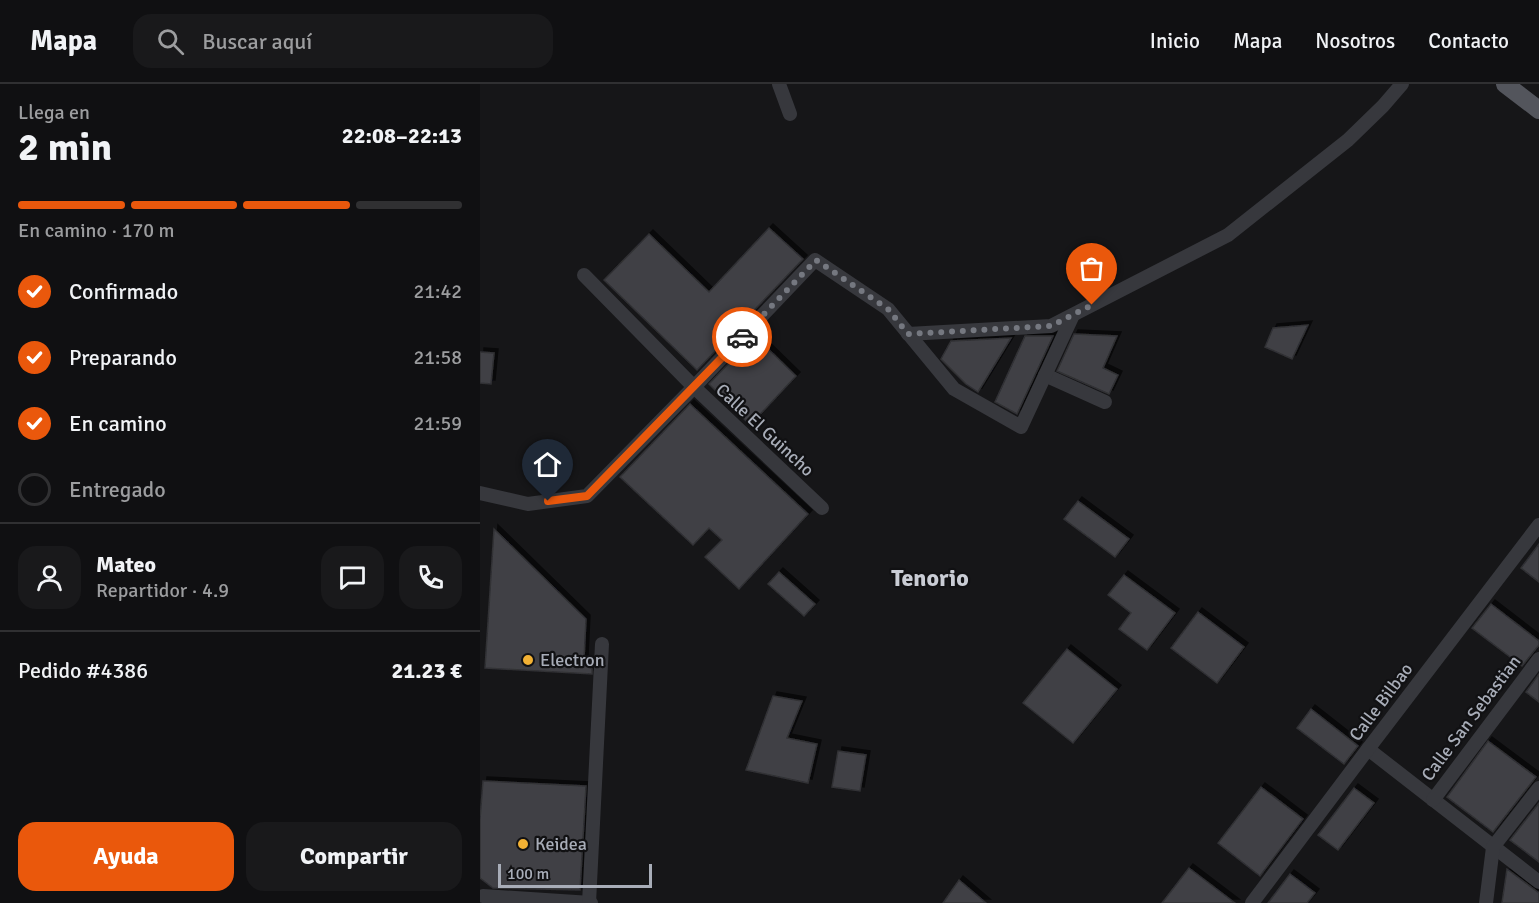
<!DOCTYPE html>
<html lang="es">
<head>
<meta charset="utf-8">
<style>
  body { margin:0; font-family:Signika,sans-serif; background:#19191b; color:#f1f3f6; height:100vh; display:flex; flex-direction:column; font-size:22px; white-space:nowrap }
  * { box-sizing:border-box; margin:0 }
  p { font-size:20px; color:#9c9d9f }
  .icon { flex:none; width:33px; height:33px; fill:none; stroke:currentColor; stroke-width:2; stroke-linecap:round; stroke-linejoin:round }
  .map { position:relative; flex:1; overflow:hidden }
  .sheet { display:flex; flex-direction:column; background:#101012; width:480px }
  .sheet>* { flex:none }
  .scale { position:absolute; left:18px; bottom:15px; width:154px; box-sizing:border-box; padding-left:6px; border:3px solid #a8adb8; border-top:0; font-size:16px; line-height:21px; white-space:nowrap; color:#a8adb8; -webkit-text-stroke:4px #111113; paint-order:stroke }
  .pin { position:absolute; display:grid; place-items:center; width:51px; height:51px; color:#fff; margin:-62px -26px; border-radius:50% 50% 50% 0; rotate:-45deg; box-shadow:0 0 6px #0007 }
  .pin .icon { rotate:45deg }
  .courier { position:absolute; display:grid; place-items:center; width:60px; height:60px; margin:-30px; border:4px solid #ea580c; border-radius:50%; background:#fff; color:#222; box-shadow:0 2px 8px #0007 }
  .summary em { font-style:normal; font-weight:700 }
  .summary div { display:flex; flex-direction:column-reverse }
  .summary { display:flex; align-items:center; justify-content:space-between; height:102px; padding:0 18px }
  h1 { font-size:39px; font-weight:700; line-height:45px }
  .bar { display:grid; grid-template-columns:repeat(4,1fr); gap:9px 6px; align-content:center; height:72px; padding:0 18px }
  .bar i { height:8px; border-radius:4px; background:#303032 }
  .bar .on { background:#ea580c }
  .bar p { grid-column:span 4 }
  .line { display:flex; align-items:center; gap:15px; padding:0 18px; border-top:2px solid #303032 }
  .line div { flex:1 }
  .round { display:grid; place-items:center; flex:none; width:63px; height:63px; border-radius:18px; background:#19191b }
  ol { padding:0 18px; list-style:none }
  li { display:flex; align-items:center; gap:18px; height:66px }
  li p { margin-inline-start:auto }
  li .icon { padding:6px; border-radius:50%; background:#ea580c; color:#fff; stroke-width:4 }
  li:last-child { color:#9c9d9f }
  li i { width:33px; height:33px; border:3px solid #303032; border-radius:50% }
  .button { display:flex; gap:12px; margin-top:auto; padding:12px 18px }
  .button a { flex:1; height:69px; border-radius:18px; background:#ea580c; color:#fff; font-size:24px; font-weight:700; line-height:69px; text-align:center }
  .button a+a { background:#19191b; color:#f1f3f6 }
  header { display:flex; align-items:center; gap:36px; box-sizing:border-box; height:84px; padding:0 30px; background:#101012; border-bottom:2px solid #303032 }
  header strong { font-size:28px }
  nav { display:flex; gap:33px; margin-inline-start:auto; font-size:21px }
  .search { width:420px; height:54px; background:#19191b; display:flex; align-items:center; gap:15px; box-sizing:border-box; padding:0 21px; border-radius:18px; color:#9c9d9f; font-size:22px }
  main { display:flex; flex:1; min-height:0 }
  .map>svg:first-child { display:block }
  .building { fill:#404145; stroke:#303034; stroke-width:1.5; filter:url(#shadow) }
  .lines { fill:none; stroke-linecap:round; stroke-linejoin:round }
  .minor { stroke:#37383d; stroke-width:14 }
  .major { stroke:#53555c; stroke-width:18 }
  .done { stroke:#757880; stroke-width:6; stroke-dasharray:0 10.8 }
  .route { stroke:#ea580c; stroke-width:8 }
  .poi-dot { fill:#f2b134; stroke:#111113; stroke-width:2 }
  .labels { text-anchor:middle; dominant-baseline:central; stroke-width:4.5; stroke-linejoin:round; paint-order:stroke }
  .street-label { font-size:18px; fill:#a8adb8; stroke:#111113 }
  .poi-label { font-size:18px; fill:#a8adb8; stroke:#111113; text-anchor:start }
  .district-label { font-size:24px; font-weight:bold; fill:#c9ccd4; stroke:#111113 }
</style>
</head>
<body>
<header>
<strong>Mapa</strong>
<div class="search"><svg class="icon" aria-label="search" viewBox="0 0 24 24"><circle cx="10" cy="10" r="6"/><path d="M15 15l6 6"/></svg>Buscar aquí</div>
<nav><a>Inicio</a><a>Mapa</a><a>Nosotros</a><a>Contacto</a></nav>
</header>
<main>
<section class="sheet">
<div class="summary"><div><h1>2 min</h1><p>Llega en</p></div><em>22:08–22:13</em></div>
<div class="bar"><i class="on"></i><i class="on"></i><i class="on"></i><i></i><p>En camino · 170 m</p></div>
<ol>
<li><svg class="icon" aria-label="check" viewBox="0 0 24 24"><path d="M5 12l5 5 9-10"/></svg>Confirmado<p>21:42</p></li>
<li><svg class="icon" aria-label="check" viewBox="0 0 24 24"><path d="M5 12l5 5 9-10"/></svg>Preparando<p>21:58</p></li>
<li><svg class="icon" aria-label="check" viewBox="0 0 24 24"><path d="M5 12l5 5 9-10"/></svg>En camino<p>21:59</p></li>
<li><i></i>Entregado</li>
</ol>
<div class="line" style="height:108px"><a class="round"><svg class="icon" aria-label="person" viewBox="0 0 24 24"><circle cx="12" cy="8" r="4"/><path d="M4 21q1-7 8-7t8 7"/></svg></a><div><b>Mateo</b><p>Repartidor · 4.9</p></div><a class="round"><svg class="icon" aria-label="chat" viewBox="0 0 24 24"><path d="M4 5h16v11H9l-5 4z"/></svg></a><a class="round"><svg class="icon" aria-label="phone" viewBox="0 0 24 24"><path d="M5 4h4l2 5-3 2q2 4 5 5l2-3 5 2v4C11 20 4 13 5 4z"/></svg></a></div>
<div class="line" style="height:78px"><div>Pedido #4386</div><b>21.23 €</b></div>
<div class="button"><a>Ayuda</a><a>Compartir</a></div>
</section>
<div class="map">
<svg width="1059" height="819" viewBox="0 0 1059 819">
  <defs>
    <filter id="shadow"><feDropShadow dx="4" dy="-4" stdDeviation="0" flood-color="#0009"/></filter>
  </defs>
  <rect width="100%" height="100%" fill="#161618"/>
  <g class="building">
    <polygon points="289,144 323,175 217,286 124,196 169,150 229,208"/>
    <polygon points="828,241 812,275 785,263 793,244"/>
    <polygon points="594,250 637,252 623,284 638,291 629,310 577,287"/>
    <polygon points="275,252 316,292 270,341 229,300"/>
    <polygon points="545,252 573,252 537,330 515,318"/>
    <polygon points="531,254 498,308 486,300 461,275 471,257"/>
    <polygon points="0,268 14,269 11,300 0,299"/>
    <polygon points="210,320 328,430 259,505 225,473 242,456 229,444 213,461 140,393"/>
    <polygon points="598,417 649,455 635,473 584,435"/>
    <polygon points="14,445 106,535 104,575 112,585 112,590 5,584"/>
    <polygon points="1059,460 1059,498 1041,484"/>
    <polygon points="299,488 335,520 324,532 288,500"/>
    <polygon points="644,491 695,529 667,566 639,545 651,529 628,511"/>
    <polygon points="1011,520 1059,557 1059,561 1042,582 992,544"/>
    <polygon points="718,528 764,563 737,599 691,564"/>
    <polygon points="587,565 637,605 593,659 543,619"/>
    <polygon points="1059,590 1059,618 1046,608"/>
    <polygon points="293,612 322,617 307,654 337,660 328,699 266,686"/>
    <polygon points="831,625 878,662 864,680 817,644"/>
    <polygon points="1008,657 1056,693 1013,748 967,713"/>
    <polygon points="358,667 386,671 380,707 352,703"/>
    <polygon points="3,697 106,702 100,806 13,804 0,794 0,735"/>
    <polygon points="781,703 823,735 780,792 738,759"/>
    <polygon points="874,704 894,719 858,766 838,751"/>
    <polygon points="1059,719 1059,778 1030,756"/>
    <polygon points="709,784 755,819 682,819"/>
    <polygon points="1027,785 1059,809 1059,819 1022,819"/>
    <polygon points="810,790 835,809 827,819 788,819"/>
    <polygon points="479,796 506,819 463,819"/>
  </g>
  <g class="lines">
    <g class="minor">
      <polyline points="299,0 310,30"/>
      <polyline points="104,191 214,303 342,424"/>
      <polyline points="428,250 571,242 748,151 868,56 903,22 922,0"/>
      <polyline points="565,291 625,318"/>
      <polyline points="0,409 48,420 107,412 214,303 335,176 408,225 474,305 541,343 593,231"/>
      <polyline points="888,665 1059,798"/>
      <polyline points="953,716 1059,575"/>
      <polyline points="3,812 111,819"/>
      <polyline points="109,819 122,560"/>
      <polyline points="772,819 888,665 1059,441"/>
      <polyline points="1006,819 1013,763 1059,704"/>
    </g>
    <polyline class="major" points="1025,0 1059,26"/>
  </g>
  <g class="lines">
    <polyline class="done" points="262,253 336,176 408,225 428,250 571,242 612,221"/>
    <polyline class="route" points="68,417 107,412 262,253"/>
  </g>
  <g class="poi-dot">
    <circle cx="48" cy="576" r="6"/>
    <circle cx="43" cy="760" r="6"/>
  </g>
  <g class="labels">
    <g class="street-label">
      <text transform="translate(285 346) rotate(43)">Calle El Guincho</text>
      <text transform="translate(901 618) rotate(-53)">Calle Bilbao</text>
      <text transform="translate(991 634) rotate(-53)">Calle San Sebastian</text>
    </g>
    <g class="poi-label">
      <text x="60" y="576">Electron</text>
      <text x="55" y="760">Keidea</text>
    </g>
    <g class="district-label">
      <text x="450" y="494">Tenorio</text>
    </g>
  </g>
</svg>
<div class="scale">100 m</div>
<div class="pin" style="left:612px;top:221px;background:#ea580c"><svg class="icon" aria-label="bag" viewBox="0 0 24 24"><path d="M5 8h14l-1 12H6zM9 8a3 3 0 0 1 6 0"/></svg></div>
<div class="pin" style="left:68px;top:417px;background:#1f2937"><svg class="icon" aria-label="home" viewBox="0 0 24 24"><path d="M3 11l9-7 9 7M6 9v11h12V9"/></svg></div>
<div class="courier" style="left:262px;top:253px"><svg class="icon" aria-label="car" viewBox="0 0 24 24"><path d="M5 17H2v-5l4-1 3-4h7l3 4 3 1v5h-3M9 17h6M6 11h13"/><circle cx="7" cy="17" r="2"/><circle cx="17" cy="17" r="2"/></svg></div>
</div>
</main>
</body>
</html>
